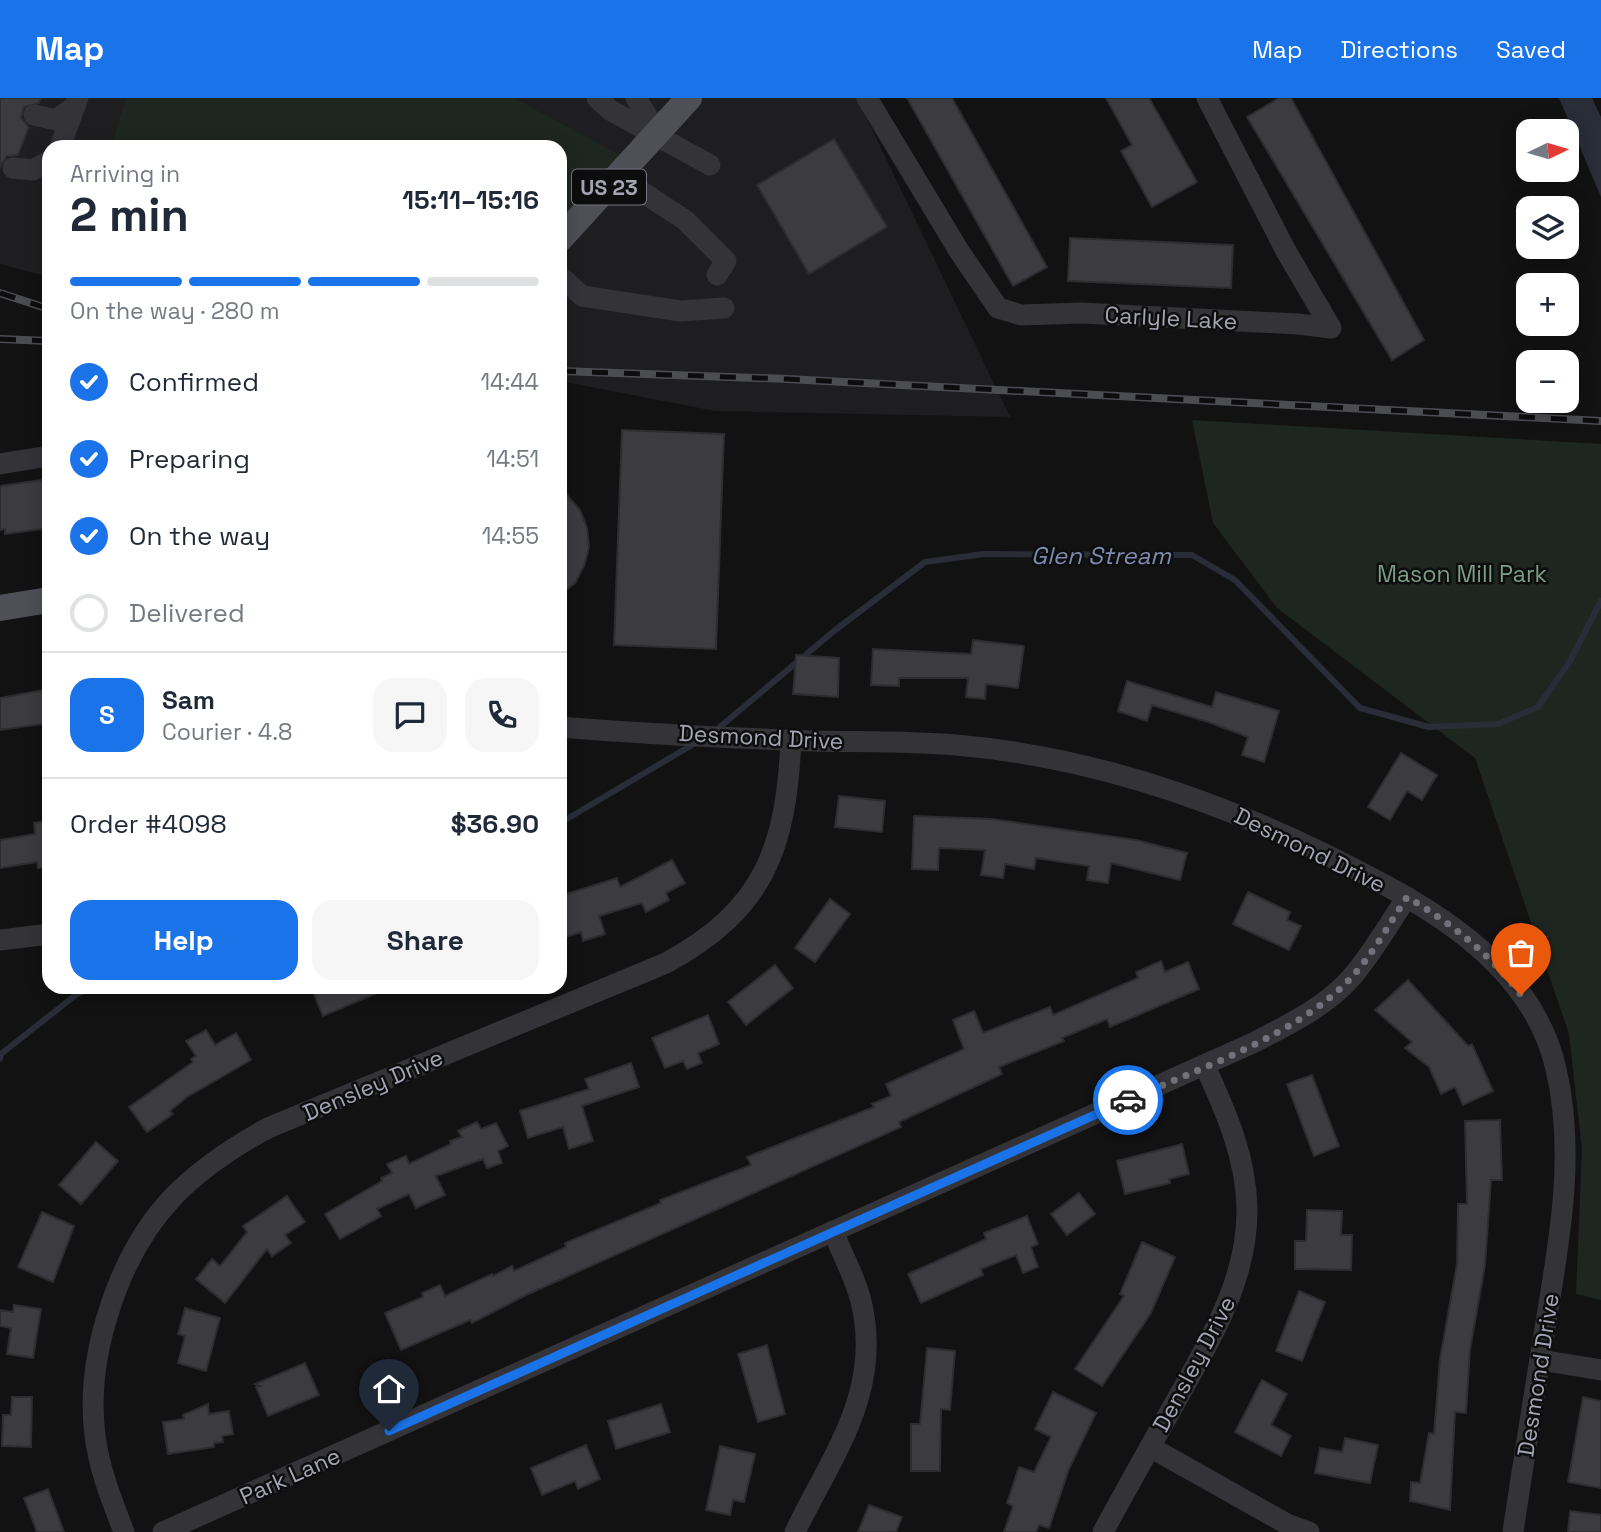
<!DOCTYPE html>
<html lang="en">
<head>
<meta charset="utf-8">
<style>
  body { margin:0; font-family:"Space Grotesk",sans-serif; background:#f6f6f7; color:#1f2937; height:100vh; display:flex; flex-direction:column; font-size:26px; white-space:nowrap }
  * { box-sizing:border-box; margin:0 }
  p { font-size:23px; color:#747a83 }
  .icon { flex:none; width:38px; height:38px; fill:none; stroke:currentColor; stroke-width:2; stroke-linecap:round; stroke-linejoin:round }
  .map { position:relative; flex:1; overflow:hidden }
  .details { position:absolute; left:42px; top:42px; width:525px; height:854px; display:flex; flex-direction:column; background:#fff; border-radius:21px; box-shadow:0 4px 18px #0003 }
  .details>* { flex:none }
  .needle { width:46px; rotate:85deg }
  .buttons { position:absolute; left:1516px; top:21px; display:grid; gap:14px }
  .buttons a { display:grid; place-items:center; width:63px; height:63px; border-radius:14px; background:#fff; box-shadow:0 4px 18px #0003; font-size:35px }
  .pin { position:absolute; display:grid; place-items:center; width:60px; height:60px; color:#fff; margin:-72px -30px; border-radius:50% 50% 50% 0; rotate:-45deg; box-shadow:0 0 7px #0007 }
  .pin .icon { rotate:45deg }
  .courier { position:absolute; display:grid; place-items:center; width:70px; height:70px; margin:-35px; border:5px solid #1a73e8; border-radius:50%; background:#fff; color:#222; box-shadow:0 2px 9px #0007 }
  .headline em { font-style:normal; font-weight:600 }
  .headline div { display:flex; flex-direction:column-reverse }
  .headline { display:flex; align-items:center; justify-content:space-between; height:119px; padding:0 28px }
  h1 { font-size:46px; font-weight:600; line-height:52px }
  .bar { display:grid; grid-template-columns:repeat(4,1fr); gap:10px 7px; align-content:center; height:84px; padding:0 28px }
  .bar i { height:9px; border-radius:5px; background:#e0e1e3 }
  .bar .on { background:#1a73e8 }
  .bar p { grid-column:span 4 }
  .line { display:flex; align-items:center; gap:18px; padding:0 28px; border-top:2px solid #e0e1e3 }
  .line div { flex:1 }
  .round { display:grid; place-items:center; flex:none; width:74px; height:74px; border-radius:21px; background:#f6f6f7 }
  ol { padding:0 28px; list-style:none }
  li { display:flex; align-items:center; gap:21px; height:77px }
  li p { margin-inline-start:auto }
  li .icon { padding:7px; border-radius:50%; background:#1a73e8; color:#fff; stroke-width:4 }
  li:last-child { color:#747a83 }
  li i { width:38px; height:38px; border:4px solid #e0e1e3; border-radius:50% }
  .primary-button { display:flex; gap:14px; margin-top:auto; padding:14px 28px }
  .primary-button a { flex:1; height:80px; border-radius:21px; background:#1a73e8; color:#fff; font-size:28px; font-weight:600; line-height:80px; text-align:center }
  .primary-button a+a { background:#f6f6f7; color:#1f2937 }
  header { display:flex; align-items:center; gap:42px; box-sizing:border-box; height:98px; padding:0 35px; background:#1a73e8; color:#fff }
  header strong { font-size:33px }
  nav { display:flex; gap:38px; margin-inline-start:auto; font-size:24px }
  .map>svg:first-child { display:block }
  .built { fill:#1e1e20 }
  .green { fill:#1e2620 }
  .water { fill:#292d37 }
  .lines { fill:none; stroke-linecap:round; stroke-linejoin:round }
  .stream { stroke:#292d37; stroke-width:6 }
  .building { fill:#3c3c40; stroke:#2d2c2f; stroke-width:2 }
  .minor { stroke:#333338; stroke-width:21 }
  .major { stroke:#4f4f57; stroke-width:26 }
  .rail-casing { stroke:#4c4c53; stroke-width:8 }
  .rail { stroke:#0d0d0e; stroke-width:5; stroke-dasharray:16; stroke-linecap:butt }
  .done { stroke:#71727c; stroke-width:7; stroke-dasharray:0 12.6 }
  .route { stroke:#1a73e8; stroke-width:9 }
  .labels { text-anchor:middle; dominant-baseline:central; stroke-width:5; stroke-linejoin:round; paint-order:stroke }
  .shield { fill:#0d0d0e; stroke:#777782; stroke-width:2 }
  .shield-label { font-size:21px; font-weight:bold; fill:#a4a5b4 }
  .street-label { font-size:23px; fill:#a4a5b4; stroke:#0d0d0e }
  .park-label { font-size:23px; fill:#7b9f84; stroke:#0d0d0e }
  .water-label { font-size:24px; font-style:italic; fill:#7b8baf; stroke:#0d0d0e }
</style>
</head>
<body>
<header>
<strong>Map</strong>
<nav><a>Map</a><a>Directions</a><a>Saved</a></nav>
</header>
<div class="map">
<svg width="1601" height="1434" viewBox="0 0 1601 1434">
  <rect width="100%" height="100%" fill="#121213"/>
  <polygon class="built" points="0,0 857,0 1010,319 715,313 560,283 560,49 49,49 49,179 0,166"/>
  <g class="green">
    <polygon points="126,0 514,0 631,63 560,140 560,49 111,49"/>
    <polygon points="1192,322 1601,346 1601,1202 1576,1196 1582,1051 1569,936 1475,660 1277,510 1213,425"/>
  </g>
  <polygon class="water" points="1559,0 1592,0 1601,19 1601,99"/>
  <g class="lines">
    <g class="stream">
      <polyline points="715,633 834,533 925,464 984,456 1192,457 1235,482 1360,610 1429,629 1498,626 1538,609 1570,563 1601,503"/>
      <polyline points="560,725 697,644"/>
      <polyline points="0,961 1,956 77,896 95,889"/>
    </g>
  </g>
  <g class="building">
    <polygon points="0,0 41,0 39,5 24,9 21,20 29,29 18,57 7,58 0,69"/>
    <polygon points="907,0 952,0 1047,169 1013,188"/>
    <polygon points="1106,0 1149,0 1197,84 1152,109 1121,53 1132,47"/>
    <polygon points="1279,0 1291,0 1424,242 1392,262 1247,19"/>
    <polygon points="834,41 887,129 809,176 757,87"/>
    <polygon points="1070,140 1233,147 1231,190 1068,183"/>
    <polygon points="622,332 724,336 716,551 614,547"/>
    <polygon points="49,381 49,430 5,436 5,431 0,432 0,388"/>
    <polygon points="560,389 580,412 587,430 589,449 584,468 575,485 560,497"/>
    <polygon points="973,542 1024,548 1018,590 986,586 985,601 966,599 968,580 899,580 899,588 871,587 873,551 971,556"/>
    <polygon points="796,557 839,560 838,599 793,596"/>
    <polygon points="1127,583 1212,609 1216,594 1279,613 1264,664 1242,657 1248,639 1208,624 1152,607 1147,623 1118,613"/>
    <polygon points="49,591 49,625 0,632 0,600"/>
    <polygon points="1401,655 1437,677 1422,702 1407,693 1390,722 1368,709"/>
    <polygon points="839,698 885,703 882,734 835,729"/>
    <polygon points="914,718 992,721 1136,742 1187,755 1180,782 1111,765 1108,785 1087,782 1089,768 1036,760 1034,771 1005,766 1003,780 981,777 985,752 939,750 938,772 912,771"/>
    <polygon points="49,722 49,769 38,770 37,764 0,770 0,742 35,736 34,725"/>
    <polygon points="672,762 685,785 666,795 669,802 646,814 642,805 599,818 605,836 583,843 581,834 560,841 560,798 617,780 620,789"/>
    <polygon points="1248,794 1290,814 1287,822 1301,828 1289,852 1233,826"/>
    <polygon points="830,801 850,816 815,864 795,850"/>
    <polygon points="1161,863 1165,874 1188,864 1199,891 1110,929 1107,921 1062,940 1064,943 999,969 1002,976 899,1024 901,1029 526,1197 472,1225 470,1222 401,1252 385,1215 423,1199 422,1195 440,1187 445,1198 492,1176 493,1178 512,1168 514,1173 566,1149 565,1145 661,1105 660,1102 751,1067 747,1059 874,1009 872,1006 891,998 886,986 964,951 953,922 974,913 983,935 1050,909 1053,917 1138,880 1136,874"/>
    <polygon points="775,867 793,890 746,927 728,904"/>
    <polygon points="1408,882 1468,948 1472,946 1493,993 1463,1007 1455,989 1441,996 1429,969 1405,950 1412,944 1375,912"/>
    <polygon points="311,889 391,889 323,918"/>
    <polygon points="708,917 719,946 698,955 702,965 687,971 683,963 665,970 652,940"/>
    <polygon points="206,932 215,947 236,935 251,962 187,999 170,1013 173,1016 147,1034 129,1009 193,964 191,961 196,958 186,943"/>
    <polygon points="631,965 639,989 582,1008 593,1043 569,1051 563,1029 528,1040 520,1013 589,991 585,981"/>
    <polygon points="1312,977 1339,1048 1314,1058 1287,986"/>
    <polygon points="1500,1022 1502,1082 1491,1082 1485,1167 1470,1252 1466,1315 1455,1314 1450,1412 1410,1403 1411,1384 1420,1385 1429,1335 1434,1336 1440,1261 1457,1166 1458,1106 1467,1106 1465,1023"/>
    <polygon points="477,1024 481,1031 496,1025 508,1048 498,1053 502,1065 487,1070 483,1061 436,1078 445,1097 416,1110 409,1096 377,1111 381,1118 340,1141 325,1116 382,1083 381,1080 392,1075 387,1066 406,1058 409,1066 451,1046 450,1043 462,1039 458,1033"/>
    <polygon points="96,1044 118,1063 81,1106 59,1087"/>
    <polygon points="1182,1046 1189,1076 1169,1081 1170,1085 1125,1096 1117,1063"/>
    <polygon points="1079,1095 1095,1116 1067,1137 1051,1116"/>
    <polygon points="287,1098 305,1124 285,1137 291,1145 272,1158 267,1151 225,1205 196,1181 212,1161 220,1168 247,1134 243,1128"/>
    <polygon points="1307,1112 1342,1113 1341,1137 1352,1137 1351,1172 1295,1171 1295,1143 1306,1143"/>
    <polygon points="42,1114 74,1128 53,1184 18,1169"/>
    <polygon points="1027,1118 1038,1146 1031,1149 1038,1169 1023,1175 1016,1157 981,1171 983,1177 921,1205 908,1176 986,1141 984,1135"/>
    <polygon points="1142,1144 1175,1159 1151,1215 1102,1288 1075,1271 1124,1198 1120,1196"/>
    <polygon points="1299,1193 1325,1204 1302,1263 1276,1253"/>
    <polygon points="14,1207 41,1211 33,1260 7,1256 11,1230 0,1228 0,1212 13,1214"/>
    <polygon points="185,1210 220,1220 206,1273 178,1265 185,1238 178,1236"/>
    <polygon points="767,1247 785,1316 758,1324 738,1256"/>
    <polygon points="927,1250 955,1253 950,1312 941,1311 940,1373 911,1373 911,1326 920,1326"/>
    <polygon points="305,1265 319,1297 268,1318 256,1289 260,1288 255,1286"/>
    <polygon points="1262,1282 1287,1296 1271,1327 1291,1338 1281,1358 1235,1334"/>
    <polygon points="1053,1294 1096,1315 1069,1371 1049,1430 1039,1427 1036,1434 1004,1434 1013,1408 1007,1405 1019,1369 1034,1374 1051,1339 1035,1331"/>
    <polygon points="12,1299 32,1299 31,1349 2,1348 3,1317 11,1317"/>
    <polygon points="1583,1299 1601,1303 1601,1390 1568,1384"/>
    <polygon points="208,1306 209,1316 229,1313 233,1336 222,1338 223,1344 214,1345 214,1349 168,1356 163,1324 184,1321 183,1317"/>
    <polygon points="661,1306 670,1334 616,1351 608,1323"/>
    <polygon points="1345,1340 1378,1347 1370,1385 1315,1375 1320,1350 1342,1354"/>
    <polygon points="586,1347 600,1381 578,1391 575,1383 542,1397 531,1370"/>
    <polygon points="720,1348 755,1356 744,1404 733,1402 730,1417 706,1412"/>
    <polygon points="48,1391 64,1434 37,1434 24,1400"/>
    <polygon points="869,1407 902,1419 896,1434 858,1434"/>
    <polygon points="1570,1413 1601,1417 1601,1434 1568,1434"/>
  </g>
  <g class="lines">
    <g class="minor">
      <polyline points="597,0 610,12 710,67"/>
      <polyline points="636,0 657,34"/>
      <polyline points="867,0 959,153 998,210 1021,217 1081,215 1298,226 1331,230 1286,153 1207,0"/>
      <polyline points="34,17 56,22 75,8 78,0"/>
      <polyline points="60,49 75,8"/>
      <polyline points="13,70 33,72 49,63"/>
      <polyline points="619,79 685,122 726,163 717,177"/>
      <polyline points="560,178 582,198 680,213 724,210"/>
      <polyline points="0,366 49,358"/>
      <path d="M560 629C644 636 729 640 813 643 861 644 909 643 956 647 1108 660 1250 714 1383 786 1458 826 1536 882 1556 971 1576 1056 1559 1145 1545 1230 1534 1298 1523 1366 1513 1434"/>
      <polyline points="0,842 49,836"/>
      <polyline points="1540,1262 1601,1272"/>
      <polyline points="1150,1349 1287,1426 1309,1434"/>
      <path d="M124 1434C112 1403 99 1371 95 1337 85 1259 118 1157 173 1099 200 1071 233 1049 268 1030L666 865C765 811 786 750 791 642"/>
      <path d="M163 1434 1255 944C1288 927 1325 909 1351 880 1372 856 1389 826 1407 799"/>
      <path d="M795 1434C832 1357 883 1294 861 1203 855 1179 842 1156 833 1133"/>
      <path d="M1103 1434C1127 1390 1151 1347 1176 1303 1210 1242 1248 1182 1247 1110 1246 1059 1226 1014 1205 968"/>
    </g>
    <g class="major">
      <polyline points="560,141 689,0"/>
      <polyline points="0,510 49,502"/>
    </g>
    <defs>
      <g id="rail">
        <polyline points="0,195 49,211"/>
        <polyline points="0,241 49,243"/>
        <polyline points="560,273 787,281 1601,323"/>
      </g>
    </defs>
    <use href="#rail" class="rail-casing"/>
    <use href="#rail" class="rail"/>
  </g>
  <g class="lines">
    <path class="done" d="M1128 1002C1198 971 1295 938 1349 882 1372 858 1389 826 1407 799 1452 826 1489 855 1521 897"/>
    <polyline class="route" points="389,1333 1128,1002"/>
  </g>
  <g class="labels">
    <rect class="shield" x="572" y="71.5" width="74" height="35" rx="5"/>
    <g class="shield-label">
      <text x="609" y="89">US 23</text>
    </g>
    <g class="street-label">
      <text transform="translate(1171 220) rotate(3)">Carlyle Lake</text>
      <text transform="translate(761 639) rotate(3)">Desmond Drive</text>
      <text transform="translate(1310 752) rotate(26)">Desmond Drive</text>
      <text transform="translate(373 987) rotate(-23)">Densley Drive</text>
      <text transform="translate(1194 1266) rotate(-62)">Densley Drive</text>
      <text transform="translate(1538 1277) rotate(-81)">Desmond Drive</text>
      <text transform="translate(290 1378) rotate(-24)">Park Lane</text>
    </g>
    <g class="park-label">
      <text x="1462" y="476">Mason Mill Park</text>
    </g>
    <g class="water-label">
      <text x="1101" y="457">Glen Stream</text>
    </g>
  </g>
</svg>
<div class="buttons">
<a><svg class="needle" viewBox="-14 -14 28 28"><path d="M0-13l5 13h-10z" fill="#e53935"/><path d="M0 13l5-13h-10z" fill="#747a83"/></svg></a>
<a><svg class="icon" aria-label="layers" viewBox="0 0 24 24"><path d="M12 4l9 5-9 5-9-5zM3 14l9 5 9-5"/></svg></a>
<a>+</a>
<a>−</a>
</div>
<div class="pin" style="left:1521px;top:897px;background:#ea580c"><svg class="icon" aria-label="bag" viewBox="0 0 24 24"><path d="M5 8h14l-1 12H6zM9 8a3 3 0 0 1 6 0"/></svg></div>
<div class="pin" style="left:389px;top:1333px;background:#1f2937"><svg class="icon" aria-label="home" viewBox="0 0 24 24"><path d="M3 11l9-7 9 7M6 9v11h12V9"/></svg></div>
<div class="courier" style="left:1128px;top:1002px"><svg class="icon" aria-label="car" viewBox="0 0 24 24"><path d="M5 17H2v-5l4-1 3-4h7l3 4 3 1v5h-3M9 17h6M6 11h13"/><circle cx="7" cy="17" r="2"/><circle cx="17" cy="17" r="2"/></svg></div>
<section class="details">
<div class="headline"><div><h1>2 min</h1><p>Arriving in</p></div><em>15:11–15:16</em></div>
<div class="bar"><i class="on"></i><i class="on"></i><i class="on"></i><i></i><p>On the way · 280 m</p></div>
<ol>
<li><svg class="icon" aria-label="check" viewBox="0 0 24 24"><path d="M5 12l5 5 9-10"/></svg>Confirmed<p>14:44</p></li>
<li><svg class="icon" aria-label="check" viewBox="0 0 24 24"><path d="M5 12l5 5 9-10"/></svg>Preparing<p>14:51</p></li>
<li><svg class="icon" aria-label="check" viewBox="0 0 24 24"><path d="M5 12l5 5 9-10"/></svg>On the way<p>14:55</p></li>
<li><i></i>Delivered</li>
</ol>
<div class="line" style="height:126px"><b class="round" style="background:#1a73e8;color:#fff">S</b><div><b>Sam</b><p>Courier · 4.8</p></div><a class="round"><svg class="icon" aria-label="chat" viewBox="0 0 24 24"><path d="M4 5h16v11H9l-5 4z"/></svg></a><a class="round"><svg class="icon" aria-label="phone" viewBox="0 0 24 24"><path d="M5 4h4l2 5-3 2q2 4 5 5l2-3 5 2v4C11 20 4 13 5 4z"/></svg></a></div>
<div class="line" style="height:91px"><div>Order #4098</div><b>$36.90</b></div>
<div class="primary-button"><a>Help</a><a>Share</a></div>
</section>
</div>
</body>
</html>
